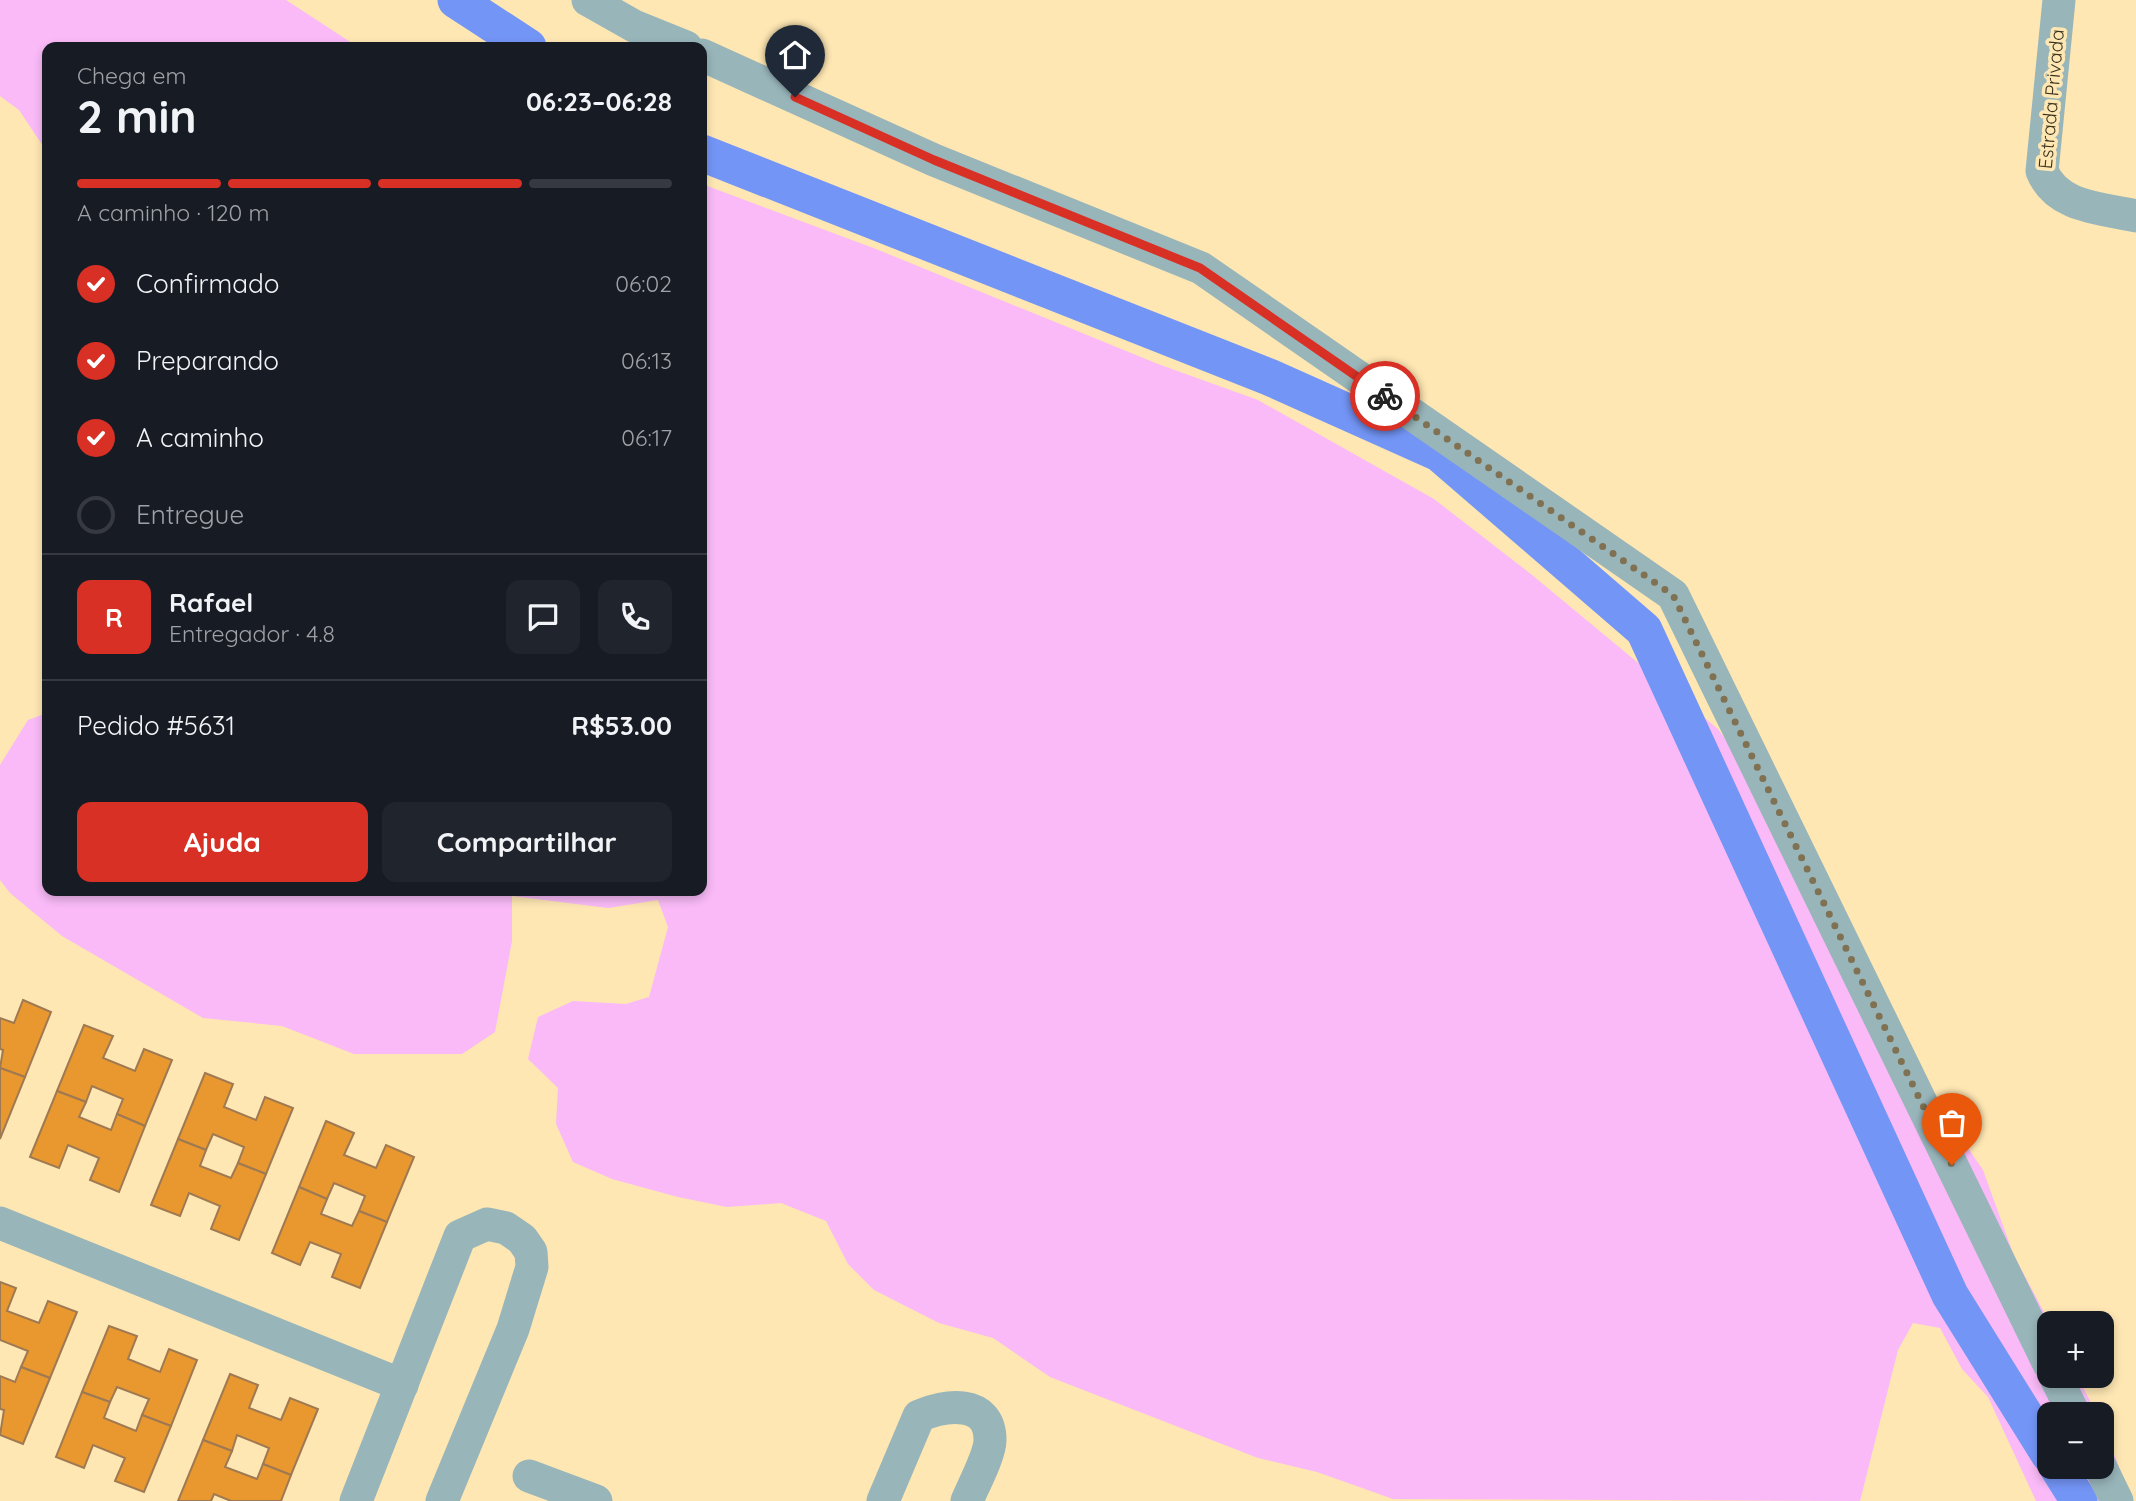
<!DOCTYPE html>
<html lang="pt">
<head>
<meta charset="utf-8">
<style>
  body { margin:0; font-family:Quicksand,sans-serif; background:#20242c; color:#f1f3f6; height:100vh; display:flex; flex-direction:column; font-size:26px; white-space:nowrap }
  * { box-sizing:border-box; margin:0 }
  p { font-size:23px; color:#9ea1a6 }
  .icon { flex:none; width:38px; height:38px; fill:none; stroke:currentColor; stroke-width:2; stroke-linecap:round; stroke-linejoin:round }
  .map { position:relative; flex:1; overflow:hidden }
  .side { position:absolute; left:42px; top:42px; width:665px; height:854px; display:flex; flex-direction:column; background:#171b24; border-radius:14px; box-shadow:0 4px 10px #0003 }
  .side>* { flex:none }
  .tools { position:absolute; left:2037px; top:1311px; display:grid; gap:14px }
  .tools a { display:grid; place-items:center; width:77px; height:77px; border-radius:14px; background:#171b24; box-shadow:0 4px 10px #0003; font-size:35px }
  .pin { position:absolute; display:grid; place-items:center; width:60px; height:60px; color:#fff; margin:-72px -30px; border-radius:50% 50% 50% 0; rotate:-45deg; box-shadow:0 0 7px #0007 }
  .pin .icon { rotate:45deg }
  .courier { position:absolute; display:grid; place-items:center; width:70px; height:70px; margin:-35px; border:5px solid #d93025; border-radius:50%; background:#fff; color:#222; box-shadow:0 2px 9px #0007 }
  .overview em { font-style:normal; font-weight:700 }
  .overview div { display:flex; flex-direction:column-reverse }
  .overview { display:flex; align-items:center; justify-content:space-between; height:119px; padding:0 35px }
  h1 { font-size:46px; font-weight:700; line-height:52px }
  .bar { display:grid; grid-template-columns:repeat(4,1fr); gap:10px 7px; align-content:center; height:84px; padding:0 35px }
  .bar i { height:9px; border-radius:5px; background:#363941 }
  .bar .active { background:#d93025 }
  .bar p { grid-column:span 4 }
  .line { display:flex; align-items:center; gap:18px; padding:0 35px; border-top:2px solid #363941 }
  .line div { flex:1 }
  .round { display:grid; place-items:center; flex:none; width:74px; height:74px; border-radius:14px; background:#20242c }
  ol { padding:0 35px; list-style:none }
  li { display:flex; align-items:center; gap:21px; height:77px }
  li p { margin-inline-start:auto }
  li .icon { padding:7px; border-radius:50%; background:#d93025; color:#fff; stroke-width:4 }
  li:last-child { color:#9ea1a6 }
  li i { width:38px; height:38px; border:4px solid #363941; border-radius:50% }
  .cta { display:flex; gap:14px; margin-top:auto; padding:14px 35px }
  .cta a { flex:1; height:80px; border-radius:14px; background:#d93025; color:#fff; font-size:28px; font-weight:700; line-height:80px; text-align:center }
  .cta a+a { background:#20242c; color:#f1f3f6 }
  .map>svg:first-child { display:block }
  .green { fill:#f9baf7 }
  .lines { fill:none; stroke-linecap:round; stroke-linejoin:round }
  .canal { stroke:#7395f6; stroke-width:37 }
  .building { fill:#e9982f; stroke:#9e7952; stroke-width:2 }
  .street { stroke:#98b5ba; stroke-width:33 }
  .done { stroke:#7f7152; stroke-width:7; stroke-dasharray:0 12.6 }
  .route { stroke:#d93025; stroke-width:9 }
  .labels { text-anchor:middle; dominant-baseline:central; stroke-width:7; stroke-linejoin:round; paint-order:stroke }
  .street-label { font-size:19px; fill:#3a311d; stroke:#fee7b3 }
</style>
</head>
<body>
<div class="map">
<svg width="2136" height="1501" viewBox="0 0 2136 1501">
  <rect width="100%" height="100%" fill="#fee7b3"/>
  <g class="green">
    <polygon points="0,0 286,0 358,47 47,47 47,152 19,110 0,96"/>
    <polygon points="702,184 876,249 1158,364 1258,400 1434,499 1532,575 1718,729 1763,790 1929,1091 1983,1170 2014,1256 2050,1323 2049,1376 2077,1376 2097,1414 2049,1414 2049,1466 2102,1466 2102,1425 2133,1501 2036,1501 1988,1397 1962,1369 1940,1328 1913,1323 1898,1350 1860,1501 1393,1499 1317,1472 1258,1458 1050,1377 993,1338 939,1323 874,1290 848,1264 826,1221 781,1203 727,1207 678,1197 612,1179 573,1162 556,1124 558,1088 528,1059 538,1017 573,1001 626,1004 649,997 668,927 658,900 608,908 512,896 512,941 495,1032 462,1054 354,1054 282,1026 203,1018 62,936 10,893 0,880 0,765 28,720 47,713 47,891 702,891"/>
  </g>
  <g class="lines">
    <g class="canal">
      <polyline points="456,0 528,47"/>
      <polyline points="702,153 1269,377 1439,453 1644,630 1950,1295 2049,1454"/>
      <polyline points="2057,1466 2079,1501"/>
    </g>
  </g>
  <g class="building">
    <polygon points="23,1000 51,1012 25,1077 0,1068 3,1050 0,1049 0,1018 14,1023"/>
    <polygon points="84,1025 113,1036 103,1058 135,1071 144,1049 172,1060 145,1126 117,1114 123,1099 92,1086 86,1102 57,1091"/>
    <polygon points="0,1068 25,1077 0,1139"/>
    <polygon points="205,1073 233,1084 224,1107 256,1120 265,1097 293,1108 266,1174 238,1163 244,1147 213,1134 206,1150 178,1139"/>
    <polygon points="57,1091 86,1102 79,1117 111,1130 117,1114 145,1126 119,1192 90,1180 99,1158 68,1145 59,1168 30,1157"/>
    <polygon points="326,1121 354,1133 344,1155 376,1168 386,1145 414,1157 387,1222 359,1211 365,1196 334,1183 327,1199 299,1187"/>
    <polygon points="178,1139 206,1150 200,1166 231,1178 238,1163 266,1174 239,1240 211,1229 220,1206 189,1193 180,1216 151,1205"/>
    <polygon points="299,1187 327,1199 321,1214 352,1226 359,1211 387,1222 360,1288 332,1277 341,1254 310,1242 300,1265 272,1253"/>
    <polygon points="0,1282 16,1288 7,1311 39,1323 48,1301 77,1312 50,1378 21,1367 28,1351 0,1340"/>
    <polygon points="109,1326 137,1336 128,1359 160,1372 169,1349 197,1360 171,1426 142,1415 149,1399 117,1387 110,1402 82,1392"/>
    <polygon points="21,1367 50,1378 23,1444 0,1435 4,1410 0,1409 0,1376 15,1382"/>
    <polygon points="230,1374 258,1385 249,1408 281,1420 290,1398 318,1409 291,1475 263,1464 269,1448 237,1435 232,1451 203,1440"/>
    <polygon points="82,1392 110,1402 104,1418 136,1431 142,1415 171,1426 144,1492 115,1481 125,1458 93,1445 84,1468 56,1457"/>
    <polygon points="203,1440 232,1451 225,1467 257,1479 263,1464 291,1475 281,1501 231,1501 214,1494 211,1501 178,1501"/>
  </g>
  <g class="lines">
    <g class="street">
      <polyline points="588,0 634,26 686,47"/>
      <path d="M2059 0 2042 171C2057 208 2102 208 2136 216"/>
      <polyline points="702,55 934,160 1201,268 1673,595 2049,1364"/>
      <polyline points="0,1223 402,1385"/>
      <polyline points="2055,1376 2074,1414"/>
      <polyline points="2100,1466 2117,1501"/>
      <polyline points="529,1476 596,1501"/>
      <polyline points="356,1501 460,1236 487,1224 506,1228 522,1239 531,1252 532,1267 513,1329 442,1501"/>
      <path d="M883 1501 919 1416C944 1405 990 1398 990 1440 990 1455 973 1486 967 1501"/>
    </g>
  </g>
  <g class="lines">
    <polyline class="done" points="1385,396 1673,595 1952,1165"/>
    <polyline class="route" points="795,97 934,160 1200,268 1385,396"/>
  </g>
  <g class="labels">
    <g class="street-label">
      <text transform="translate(2051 99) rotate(-85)">Estrada Privada</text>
    </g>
  </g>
</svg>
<div class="tools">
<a>+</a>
<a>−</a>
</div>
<div class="pin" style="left:1952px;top:1165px;background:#ea580c"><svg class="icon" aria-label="bag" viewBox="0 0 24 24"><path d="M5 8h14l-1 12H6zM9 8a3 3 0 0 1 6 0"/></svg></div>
<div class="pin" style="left:795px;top:97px;background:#1f2937"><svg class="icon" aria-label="home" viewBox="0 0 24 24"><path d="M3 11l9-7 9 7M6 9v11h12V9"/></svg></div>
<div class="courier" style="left:1385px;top:396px"><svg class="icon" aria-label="bike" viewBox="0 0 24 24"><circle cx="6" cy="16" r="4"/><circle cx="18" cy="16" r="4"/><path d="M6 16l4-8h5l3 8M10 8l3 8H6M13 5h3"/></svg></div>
<section class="side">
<div class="overview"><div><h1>2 min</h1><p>Chega em</p></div><em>06:23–06:28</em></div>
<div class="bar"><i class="active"></i><i class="active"></i><i class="active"></i><i></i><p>A caminho · 120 m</p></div>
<ol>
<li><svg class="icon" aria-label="check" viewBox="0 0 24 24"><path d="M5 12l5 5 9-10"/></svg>Confirmado<p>06:02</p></li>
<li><svg class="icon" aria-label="check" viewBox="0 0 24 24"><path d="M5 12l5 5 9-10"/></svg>Preparando<p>06:13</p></li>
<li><svg class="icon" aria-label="check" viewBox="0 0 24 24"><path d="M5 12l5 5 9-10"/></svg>A caminho<p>06:17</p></li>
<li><i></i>Entregue</li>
</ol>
<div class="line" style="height:126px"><b class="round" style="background:#d93025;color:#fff">R</b><div><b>Rafael</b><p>Entregador · 4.8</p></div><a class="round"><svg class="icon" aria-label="chat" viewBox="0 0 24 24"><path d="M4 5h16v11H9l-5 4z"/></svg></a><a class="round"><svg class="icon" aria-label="phone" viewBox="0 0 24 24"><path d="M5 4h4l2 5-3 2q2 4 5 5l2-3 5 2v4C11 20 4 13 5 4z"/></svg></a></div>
<div class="line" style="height:91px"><div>Pedido #5631</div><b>R$53.00</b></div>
<div class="cta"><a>Ajuda</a><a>Compartilhar</a></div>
</section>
</div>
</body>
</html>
